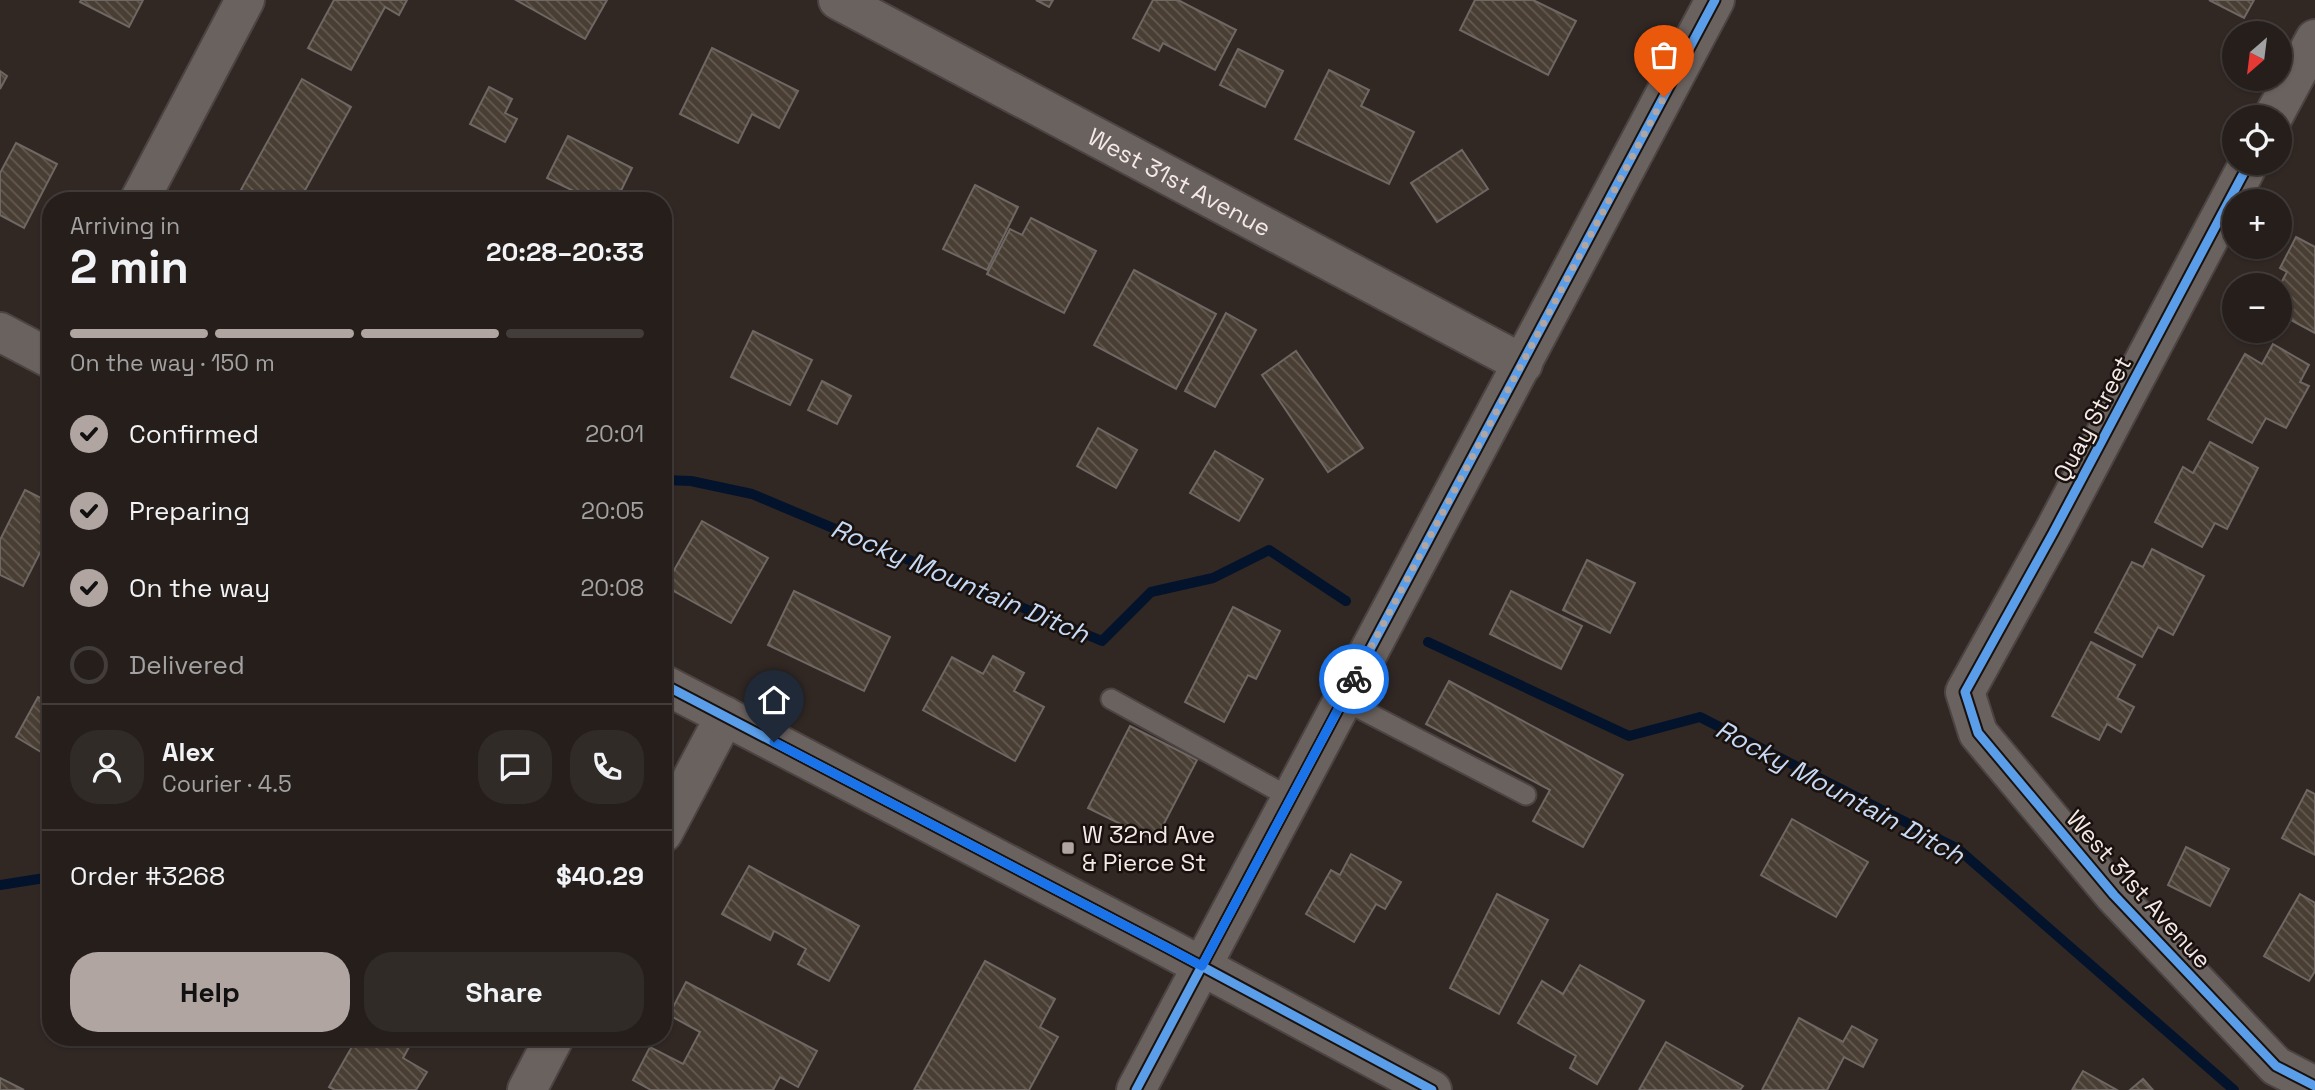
<!DOCTYPE html>
<html lang="en">
<head>
<meta charset="utf-8">
<style>
  body { margin:0; font-family:"Space Grotesk",sans-serif; background:#312b28; color:#f1f3f6; height:100vh; display:flex; flex-direction:column; font-size:26px; white-space:nowrap }
  * { box-sizing:border-box; margin:0 }
  p { font-size:23px; color:#a3a2a3 }
  .icon { flex:none; width:38px; height:38px; fill:none; stroke:currentColor; stroke-width:2; stroke-linecap:round; stroke-linejoin:round }
  .map { position:relative; flex:1; overflow:hidden }
  .panel { position:absolute; left:42px; top:192px; width:630px; height:854px; display:flex; flex-direction:column; background:#251e1b; border-radius:28px; box-shadow:0 2px 5px #0004,0 0 0 2px #423c3a }
  .panel>* { flex:none }
  .needle { width:46px; rotate:208deg }
  .controls { position:absolute; left:2222px; top:21px; display:grid; gap:14px }
  .controls a { display:grid; place-items:center; width:70px; height:70px; border-radius:50%; background:#251e1b; box-shadow:0 2px 5px #0004,0 0 0 2px #423c3a; font-size:35px }
  .pin { position:absolute; display:grid; place-items:center; width:60px; height:60px; color:#fff; margin:-72px -30px; border-radius:50% 50% 50% 0; rotate:-45deg; box-shadow:0 0 7px #0007 }
  .pin .icon { rotate:45deg }
  .courier { position:absolute; display:grid; place-items:center; width:70px; height:70px; margin:-35px; border:5px solid #1a73e8; border-radius:50%; background:#fff; color:#222; box-shadow:0 2px 9px #0007 }
  .summary em { font-style:normal; font-weight:600 }
  .summary div { display:flex; flex-direction:column-reverse }
  .summary { display:flex; align-items:center; justify-content:space-between; height:119px; padding:0 28px }
  h1 { font-size:46px; font-weight:600; line-height:52px }
  .bar { display:grid; grid-template-columns:repeat(4,1fr); gap:10px 7px; align-content:center; height:84px; padding:0 28px }
  .bar i { height:9px; border-radius:5px; background:#423c3a }
  .bar .current { background:#b0a5a1 }
  .bar p { grid-column:span 4 }
  .line { display:flex; align-items:center; gap:18px; padding:0 28px; border-top:2px solid #423c3a }
  .line div { flex:1 }
  .round { display:grid; place-items:center; flex:none; width:74px; height:74px; border-radius:28px; background:#312b28 }
  ol { padding:0 28px; list-style:none }
  li { display:flex; align-items:center; gap:21px; height:77px }
  li p { margin-inline-start:auto }
  li .icon { padding:7px; border-radius:50%; background:#b0a5a1; color:#111; stroke-width:4 }
  li:last-child { color:#a3a2a3 }
  li i { width:38px; height:38px; border:4px solid #423c3a; border-radius:50% }
  .primary-button { display:flex; gap:14px; margin-top:auto; padding:14px 28px }
  .primary-button a { flex:1; height:80px; border-radius:28px; background:#b0a5a1; color:#111; font-size:28px; font-weight:600; line-height:80px; text-align:center }
  .primary-button a+a { background:#312b28; color:#f1f3f6 }
  .map>svg:first-child { display:block }
  .lines { fill:none; stroke-linecap:round; stroke-linejoin:round }
  .stream { stroke:#04132c; stroke-width:10 }
  .building { fill:url(#building-back-hatch); stroke:#6e6763; stroke-width:2 }
  .service-casing { stroke:#4c4442; stroke-width:23 }
  .minor-casing { stroke:#4c4442; stroke-width:42 }
  .tertiary-casing { stroke:#4c4442; stroke-width:42 }
  .service { stroke:#6a625f; stroke-width:19 }
  .minor { stroke:#6a625f; stroke-width:38 }
  .tertiary { stroke:#6a625f; stroke-width:38 }
  .cycleway-casing { stroke:#18110e; stroke-width:13 }
  .cycleway { stroke:#5a9eea; stroke-width:9 }
  .done { stroke:#b0a5a1; stroke-width:7; stroke-dasharray:0 12.6 }
  .route { stroke:#1a73e8; stroke-width:9 }
  .poi-dot { fill:#b0a5a1; stroke:#18110e; stroke-width:2.5 }
  .labels { text-anchor:middle; dominant-baseline:central; stroke-width:5; stroke-linejoin:round; paint-order:stroke }
  .street-label { font-size:24px; fill:#f5e9e5; stroke:#18110e }
  .poi-label { font-size:24px; fill:#f5e9e5; stroke:#18110e; text-anchor:start }
  .water-label { font-size:26px; font-style:italic; fill:#c6daf6; stroke:#18110e }
</style>
</head>
<body>
<div class="map">
<svg width="2315" height="1090" viewBox="0 0 2315 1090">
  <defs>
    <pattern id="building-back-hatch" width="6" height="6" patternUnits="userSpaceOnUse" patternTransform="scale(1.75)"><rect width="6" height="6" fill="#493e33"/><path d="M-1 5l2 2M0 0l6 6M5-1l2 2" fill="none" stroke="#645a50"/></pattern>
  </defs>
  <rect width="100%" height="100%" fill="#312824"/>
  <g class="lines">
    <g class="stream">
      <polyline points="663,480 691,481 752,494 1102,641 1151,592 1213,578 1269,550 1346,601"/>
      <polyline points="1428,642 1629,736 1700,717 1958,849 2234,1090"/>
      <polyline points="0,885 51,877"/>
    </g>
  </g>
  <g class="building">
    <polygon points="81,0 143,0 129,27 80,2"/>
    <polygon points="334,0 407,0 399,15 385,7 351,70 308,48"/>
    <polygon points="516,0 607,0 585,39"/>
    <polygon points="1036,0 1053,0 1049,7"/>
    <polygon points="1153,0 1178,0 1236,30 1215,70 1163,43 1159,51 1133,38"/>
    <polygon points="1475,0 1533,0 1576,21 1548,75 1460,30"/>
    <polygon points="2209,0 2254,0 2244,18"/>
    <polygon points="712,48 798,91 779,128 752,114 738,143 680,114"/>
    <polygon points="1238,49 1283,71 1265,107 1220,85"/>
    <polygon points="1329,70 1369,90 1361,106 1414,132 1389,184 1295,139"/>
    <polygon points="0,71 7,76 0,89"/>
    <polygon points="302,79 351,107 299,201 244,201 237,197"/>
    <polygon points="489,87 512,99 505,113 517,119 505,142 470,124"/>
    <polygon points="568,136 632,168 616,201 594,201 547,178"/>
    <polygon points="16,143 57,164 24,228 0,215 0,173"/>
    <polygon points="1462,150 1488,189 1437,222 1411,183"/>
    <polygon points="975,185 1018,207 987,270 943,249"/>
    <polygon points="1031,218 1096,251 1064,313 987,274 1010,229 1022,235"/>
    <polygon points="2296,237 2315,247 2315,333 2280,314 2280,285 2287,272 2280,268"/>
    <polygon points="1134,270 1216,314 1176,389 1094,345"/>
    <polygon points="1226,313 1256,330 1215,407 1185,391"/>
    <polygon points="753,331 812,360 790,405 731,377"/>
    <polygon points="2273,344 2309,365 2300,382 2309,386 2286,428 2266,418 2252,443 2208,419 2245,354 2262,364"/>
    <polygon points="1296,351 1363,448 1328,472 1262,375"/>
    <polygon points="822,381 851,396 837,424 808,410"/>
    <polygon points="1098,428 1137,450 1116,488 1077,466"/>
    <polygon points="2210,442 2258,468 2227,529 2215,523 2202,547 2155,522 2183,467 2193,473"/>
    <polygon points="1215,451 1263,479 1239,521 1190,493"/>
    <polygon points="25,490 51,503 51,531 23,586 0,575 0,540"/>
    <polygon points="702,521 768,558 731,623 665,586"/>
    <polygon points="2152,549 2204,576 2173,635 2158,627 2142,657 2095,632 2132,562 2143,567"/>
    <polygon points="1587,560 1635,583 1610,633 1563,610"/>
    <polygon points="794,591 890,637 864,691 768,645"/>
    <polygon points="1511,591 1582,626 1561,669 1490,634"/>
    <polygon points="1233,607 1280,631 1256,679 1248,675 1224,722 1185,702"/>
    <polygon points="2091,642 2135,665 2117,698 2134,707 2121,732 2107,724 2099,740 2052,716"/>
    <polygon points="993,656 1024,673 1014,691 1044,707 1015,761 923,710 952,657 983,674"/>
    <polygon points="1449,681 1623,775 1583,847 1533,821 1550,790 1426,724"/>
    <polygon points="38,697 51,704 51,758 16,737"/>
    <polygon points="1130,726 1197,760 1155,841 1088,808"/>
    <polygon points="2307,790 2315,794 2315,855 2282,838"/>
    <polygon points="1792,819 1868,862 1836,917 1761,875"/>
    <polygon points="2186,847 2229,869 2210,906 2168,885"/>
    <polygon points="1351,854 1401,882 1385,909 1376,904 1354,942 1306,914 1331,870 1340,875"/>
    <polygon points="749,866 859,926 829,981 798,964 806,949 774,931 770,940 722,914"/>
    <polygon points="1497,894 1548,920 1499,1014 1450,988"/>
    <polygon points="2300,894 2315,903 2315,971 2309,981 2264,956"/>
    <polygon points="985,961 1055,999 1040,1027 1058,1037 1029,1090 914,1090"/>
    <polygon points="1580,965 1644,1001 1597,1084 1570,1068 1576,1056 1518,1023 1542,981 1563,994"/>
    <polygon points="686,982 817,1051 798,1087 780,1077 773,1090 651,1090 633,1080 650,1047 683,1064 700,1032 669,1015"/>
    <polygon points="1799,1018 1843,1042 1852,1026 1877,1040 1863,1067 1844,1057 1827,1090 1762,1090"/>
    <polygon points="357,1038 414,1038 403,1058 427,1072 416,1090 335,1090 329,1087"/>
    <polygon points="1666,1042 1743,1086 1740,1090 1639,1090"/>
    <polygon points="2083,1071 2117,1090 2072,1090"/>
    <polygon points="0,1078 24,1090 0,1090"/>
    <polygon points="2143,1079 2153,1090 2130,1090"/>
  </g>
  <g class="lines">
    <defs>
      <g id="service">
        <polyline points="1111,699 1291,798"/>
        <polyline points="1343,700 1526,795"/>
      </g>
      <g id="minor">
        <path id="s1" d="M838 0 1523 364"/>
        <polyline points="2273,117 2315,39"/>
        <polyline points="2249,163 2053,533 1965,692 1978,733 2114,895 2276,1066 2315,1086"/>
        <polyline points="139,201 245,0"/>
        <polyline points="663,833 725,716"/>
        <polyline points="527,1090 554,1038"/>
      </g>
      <g id="tertiary">
        <polyline points="0,332 51,359"/>
        <polyline points="663,684 1166,947 1432,1090"/>
        <polyline points="1136,1090 1715,0"/>
      </g>
    </defs>
    <use href="#service" class="service-casing"/>
    <use href="#minor" class="minor-casing"/>
    <use href="#tertiary" class="tertiary-casing"/>
    <use href="#service" class="service"/>
    <use href="#minor" class="minor"/>
    <use href="#tertiary" class="tertiary"/>
    <defs>
      <g id="cycleway">
        <polyline points="2249,163 2053,533 1965,692 1978,733 2114,895 2276,1066 2315,1086"/>
        <polyline points="663,684 1166,947 1432,1090"/>
        <polyline points="1136,1090 1715,0"/>
      </g>
    </defs>
    <use href="#cycleway" class="cycleway-casing"/>
    <use href="#cycleway" class="cycleway"/>
  </g>
  <g class="lines">
    <polyline class="done" points="1354,679 1664,97"/>
    <polyline class="route" points="774,742 1202,966 1354,679"/>
  </g>
  <rect class="poi-dot" x="1061" y="841" width="14" height="14" rx="3.5"/>
  <g class="labels">
    <g class="street-label">
      <text stroke="none"><textPath href="#s1" startOffset="387">West 31st Avenue</textPath></text>
      <text transform="translate(2092 419) rotate(-62)">Quay Street</text>
      <text transform="translate(2139 889) rotate(48)">West 31st Avenue</text>
    </g>
    <g class="poi-label">
      <text x="1082" y="834">W 32nd Ave<tspan x="1082" dy="28">&amp; Pierce St</tspan></text>
    </g>
    <g class="water-label">
      <text transform="translate(960 581) rotate(23)">Rocky Mountain Ditch</text>
      <text transform="translate(1840 792) rotate(28)">Rocky Mountain Ditch</text>
    </g>
  </g>
</svg>
<div class="controls">
<a><svg class="needle" viewBox="-14 -14 28 28"><path d="M0-13l5 13h-10z" fill="#e53935"/><path d="M0 13l5-13h-10z" fill="#a3a2a3"/></svg></a>
<a><svg class="icon" aria-label="locate" viewBox="0 0 24 24"><circle cx="12" cy="12" r="6"/><path d="M12 2v4M12 18v4M2 12h4M18 12h4"/></svg></a>
<a>+</a>
<a>−</a>
</div>
<div class="pin" style="left:1664px;top:97px;background:#ea580c"><svg class="icon" aria-label="bag" viewBox="0 0 24 24"><path d="M5 8h14l-1 12H6zM9 8a3 3 0 0 1 6 0"/></svg></div>
<div class="pin" style="left:774px;top:742px;background:#1f2937"><svg class="icon" aria-label="home" viewBox="0 0 24 24"><path d="M3 11l9-7 9 7M6 9v11h12V9"/></svg></div>
<div class="courier" style="left:1354px;top:679px"><svg class="icon" aria-label="bike" viewBox="0 0 24 24"><circle cx="6" cy="16" r="4"/><circle cx="18" cy="16" r="4"/><path d="M6 16l4-8h5l3 8M10 8l3 8H6M13 5h3"/></svg></div>
<section class="panel">
<div class="summary"><div><h1>2 min</h1><p>Arriving in</p></div><em>20:28–20:33</em></div>
<div class="bar"><i class="current"></i><i class="current"></i><i class="current"></i><i></i><p>On the way · 150 m</p></div>
<ol>
<li><svg class="icon" aria-label="check" viewBox="0 0 24 24"><path d="M5 12l5 5 9-10"/></svg>Confirmed<p>20:01</p></li>
<li><svg class="icon" aria-label="check" viewBox="0 0 24 24"><path d="M5 12l5 5 9-10"/></svg>Preparing<p>20:05</p></li>
<li><svg class="icon" aria-label="check" viewBox="0 0 24 24"><path d="M5 12l5 5 9-10"/></svg>On the way<p>20:08</p></li>
<li><i></i>Delivered</li>
</ol>
<div class="line" style="height:126px"><a class="round"><svg class="icon" aria-label="person" viewBox="0 0 24 24"><circle cx="12" cy="8" r="4"/><path d="M4 21q1-7 8-7t8 7"/></svg></a><div><b>Alex</b><p>Courier · 4.5</p></div><a class="round"><svg class="icon" aria-label="chat" viewBox="0 0 24 24"><path d="M4 5h16v11H9l-5 4z"/></svg></a><a class="round"><svg class="icon" aria-label="phone" viewBox="0 0 24 24"><path d="M5 4h4l2 5-3 2q2 4 5 5l2-3 5 2v4C11 20 4 13 5 4z"/></svg></a></div>
<div class="line" style="height:91px"><div>Order #3268</div><b>$40.29</b></div>
<div class="primary-button"><a>Help</a><a>Share</a></div>
</section>
</div>
</body>
</html>
